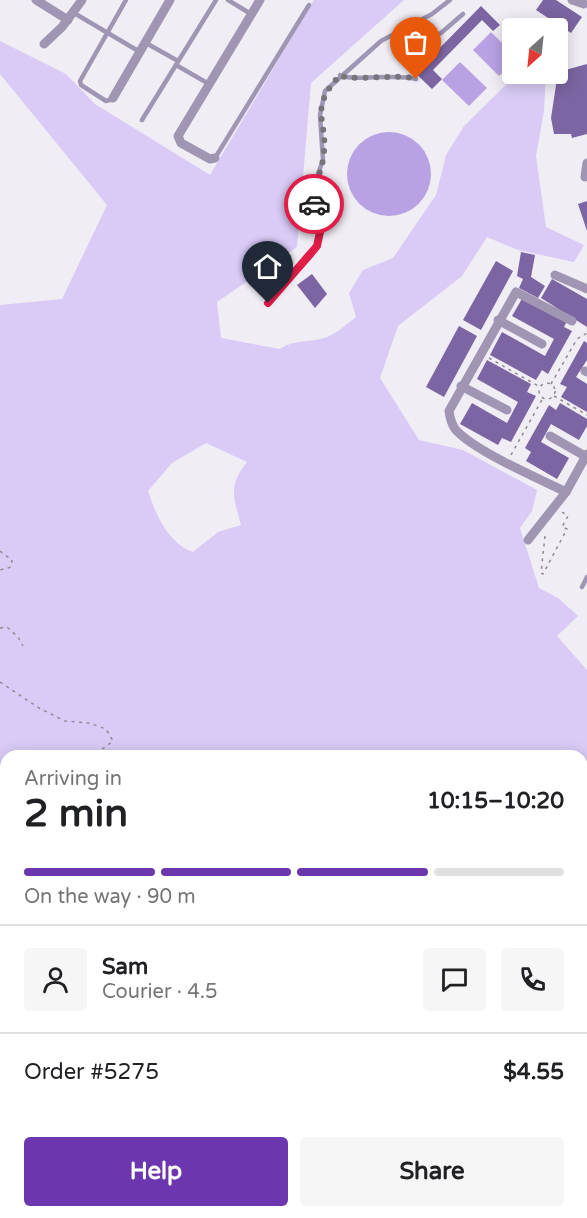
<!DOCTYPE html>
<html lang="en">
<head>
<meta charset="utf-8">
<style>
  body { margin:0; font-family:"Varela Round",sans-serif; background:#f6f6f6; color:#202124; height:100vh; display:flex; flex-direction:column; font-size:22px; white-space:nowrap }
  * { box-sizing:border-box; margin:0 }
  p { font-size:20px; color:#757577 }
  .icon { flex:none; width:33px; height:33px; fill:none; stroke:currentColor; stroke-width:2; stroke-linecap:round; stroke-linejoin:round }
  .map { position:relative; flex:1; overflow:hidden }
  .details { position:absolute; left:0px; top:750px; width:588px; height:468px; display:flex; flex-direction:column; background:#fff; border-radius:18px 18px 0 0; box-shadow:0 3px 15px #0003 }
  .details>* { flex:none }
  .needle { width:39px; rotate:207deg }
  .fabs { position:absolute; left:502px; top:18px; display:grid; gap:12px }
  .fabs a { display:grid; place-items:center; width:66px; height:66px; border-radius:6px; background:#fff; box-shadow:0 3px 15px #0003; font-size:30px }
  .pin { position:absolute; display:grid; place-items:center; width:51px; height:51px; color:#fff; margin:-62px -26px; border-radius:50% 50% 50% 0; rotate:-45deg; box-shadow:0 0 6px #0007 }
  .pin .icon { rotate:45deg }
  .courier { position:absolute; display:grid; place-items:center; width:60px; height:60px; margin:-30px; border:4px solid #e11d48; border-radius:50%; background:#fff; color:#222; box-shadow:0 2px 8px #0007 }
  .overview em { font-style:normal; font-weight:700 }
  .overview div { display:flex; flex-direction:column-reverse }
  .overview { display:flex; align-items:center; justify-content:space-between; height:102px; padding:0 24px }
  h1 { font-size:39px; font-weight:700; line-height:45px }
  .bar { display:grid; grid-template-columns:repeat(4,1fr); gap:9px 6px; align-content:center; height:72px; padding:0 24px }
  .bar i { height:8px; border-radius:4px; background:#e0e0e0 }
  .bar .current { background:#6c37ae }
  .bar p { grid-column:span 4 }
  .line { display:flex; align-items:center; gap:15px; padding:0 24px; border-top:2px solid #e0e0e0 }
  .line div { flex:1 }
  .round { display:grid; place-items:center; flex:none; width:63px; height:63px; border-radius:6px; background:#f6f6f6 }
  .button { display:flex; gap:12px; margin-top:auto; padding:12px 24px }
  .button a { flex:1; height:69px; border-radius:6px; background:#6c37ae; color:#fff; font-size:24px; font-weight:700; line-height:69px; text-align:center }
  .button a+a { background:#f6f6f6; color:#202124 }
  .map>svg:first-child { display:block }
  .green { fill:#d9cbf6; fill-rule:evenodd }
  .water { fill:#b8a2e3 }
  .building { fill:#7b65a2 }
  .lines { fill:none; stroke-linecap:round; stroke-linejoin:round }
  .path { stroke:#8e8c91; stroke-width:1.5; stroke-dasharray:3 4.5; stroke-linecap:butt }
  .lane { stroke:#a096b3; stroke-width:4.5 }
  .street { stroke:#a096b3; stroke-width:9 }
  .done { stroke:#77757a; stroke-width:6; stroke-dasharray:0 10.8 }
  .route { stroke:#e11d48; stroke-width:8 }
</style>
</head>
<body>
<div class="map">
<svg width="587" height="1218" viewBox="0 0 587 1218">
  <rect width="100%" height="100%" fill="#f0edf5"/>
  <g class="green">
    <path d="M314 0H404L311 83 297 247 217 302 221 338 280 349C294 339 311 343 327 337 337 333 347 324 356 317L349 293 363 270 393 258 436 195 446 155 464 126 517 74H546L544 111 536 156 546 227 584 245 574 262 518 250 487 237 462 276 398 326 380 378 419 440 463 450 537 490 532 511 520 528 539 588 558 598 578 616 557 636 587 670V913L582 911V756H6V956L0 952V305L62 299 107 205 0 74V41L66 74 95 104 210 175ZM206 443 247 462C228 486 233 496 241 525L218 532 193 552C168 543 156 515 148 491L172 463Z"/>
    <polygon points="582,1087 587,1097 587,1218 0,1218 0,1176 6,1182 6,1212 582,1212"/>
  </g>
  <g class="water">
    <polygon points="491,32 513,54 513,63 499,76 473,50"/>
    <polygon points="460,62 487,88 469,106 442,80"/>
    <circle cx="389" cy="174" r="42"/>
  </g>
  <g class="building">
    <polygon points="543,0 556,0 582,17 571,33 536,10"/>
    <polygon points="481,6 500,25 493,31 482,20 433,70 442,79 432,89 412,70 421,61 424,64"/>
    <polygon points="587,64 587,134 572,138 571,134 554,134 551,118 558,72"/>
    <polygon points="587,201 587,231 578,204"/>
    <polygon points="521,252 535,255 531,277 545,286 538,298 519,288 523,279 517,276"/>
    <polygon points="496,261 513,271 481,330 463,320"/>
    <polygon points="312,274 327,294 315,308 297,285"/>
    <polygon points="552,279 587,299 587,327 541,298"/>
    <polygon points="523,297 567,321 564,327 572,331 548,374 542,370 536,380 490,355 502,332 545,356 554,339 512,316"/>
    <polygon points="459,326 477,336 444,397 426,387"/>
    <polygon points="584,341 587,343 587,360 576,377 587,384 587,412 561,397 567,387 560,384"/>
    <polygon points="487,360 531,384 527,392 536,396 511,442 502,438 498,445 460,424 472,403 507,423 518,402 477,379"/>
    <polygon points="560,403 587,419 587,426 579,440 551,424 541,442 569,458 557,479 526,461 531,452 525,448 549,405 556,410"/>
  </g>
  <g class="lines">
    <g class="path">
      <polyline points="489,358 540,387"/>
      <circle cx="547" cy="391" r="8"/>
      <polyline points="551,384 577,339 587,333"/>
      <polyline points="554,396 587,415"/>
      <polyline points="511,455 543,398"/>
      <polyline points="545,536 541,573 543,574 567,529 562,527 568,516 562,512"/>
      <polyline points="0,551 12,560 11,567 0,570"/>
      <polyline points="0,628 7,627 18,637 23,646"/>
      <polyline points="0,682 39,708 65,721 89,723 106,729 113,741 93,756"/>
      <polyline points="0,779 6,780"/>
      <polyline points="0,919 6,925"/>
      <polyline points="582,943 587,945"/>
      <polyline points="582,1037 587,1034"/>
      <polyline points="0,1161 6,1166"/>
      <polyline points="31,1212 33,1218"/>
      <polyline points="265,1218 272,1212"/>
      <polyline points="392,1218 395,1212"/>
    </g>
    <g class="lane">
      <polyline points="228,0 251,14"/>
      <polyline points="74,13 140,52"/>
      <polyline points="416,22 425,36 431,38 441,33 463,14"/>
      <polyline points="146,43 178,61"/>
      <polyline points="176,65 209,84"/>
      <path d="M340 75C350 82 396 73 416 79"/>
      <polyline points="113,99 106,101 81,85 80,81 126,0"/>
      <polyline points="142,120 216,0"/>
      <polyline points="215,158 309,5"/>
      <polyline points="268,303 312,255 320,239 313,188 323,160 320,115 325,91 381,41 432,14 450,0"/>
      <polyline points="582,587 587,577"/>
    </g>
    <g class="street">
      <polyline points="36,0 68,20"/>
      <polyline points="572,0 584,4"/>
      <polyline points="44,44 62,27 82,0"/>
      <polyline points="113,98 170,0"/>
      <polyline points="215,158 210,159 181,143 178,136 260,0"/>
      <polyline points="585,177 587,163"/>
      <polyline points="555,275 587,289"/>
      <polyline points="498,320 542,344"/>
      <polyline points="585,371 587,372"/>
      <polyline points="461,386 507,410"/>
      <polyline points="550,436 585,456"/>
      <path d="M566 492C538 478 474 451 455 429 451 423 450 418 449 411L516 292 572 321"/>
      <polyline points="528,540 566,492 587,454"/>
    </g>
  </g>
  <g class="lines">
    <path class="done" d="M314 204C311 186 321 176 323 159 330 120 306 112 340 75 350 82 396 73 416 79"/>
    <polyline class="route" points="268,303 317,246 320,232 314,204"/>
  </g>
</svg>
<div class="fabs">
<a><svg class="needle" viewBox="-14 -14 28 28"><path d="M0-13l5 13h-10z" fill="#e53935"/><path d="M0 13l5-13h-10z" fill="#757577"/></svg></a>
</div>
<div class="pin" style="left:416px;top:79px;background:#ea580c"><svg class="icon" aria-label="bag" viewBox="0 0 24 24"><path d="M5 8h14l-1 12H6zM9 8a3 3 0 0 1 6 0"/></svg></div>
<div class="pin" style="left:268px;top:303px;background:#1f2937"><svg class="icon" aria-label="home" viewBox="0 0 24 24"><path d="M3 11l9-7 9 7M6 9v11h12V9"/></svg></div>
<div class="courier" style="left:314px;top:204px"><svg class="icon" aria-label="car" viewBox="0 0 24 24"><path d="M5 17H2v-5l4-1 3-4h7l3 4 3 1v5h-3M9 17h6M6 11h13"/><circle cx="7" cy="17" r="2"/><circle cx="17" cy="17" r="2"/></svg></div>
<section class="details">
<div class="overview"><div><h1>2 min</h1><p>Arriving in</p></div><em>10:15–10:20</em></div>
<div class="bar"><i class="current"></i><i class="current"></i><i class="current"></i><i></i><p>On the way · 90 m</p></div>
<div class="line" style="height:108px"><a class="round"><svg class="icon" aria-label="person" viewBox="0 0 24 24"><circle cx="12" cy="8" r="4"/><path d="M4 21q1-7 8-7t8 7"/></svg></a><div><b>Sam</b><p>Courier · 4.5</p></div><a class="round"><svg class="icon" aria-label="chat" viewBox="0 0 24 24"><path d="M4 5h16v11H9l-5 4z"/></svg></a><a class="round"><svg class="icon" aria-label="phone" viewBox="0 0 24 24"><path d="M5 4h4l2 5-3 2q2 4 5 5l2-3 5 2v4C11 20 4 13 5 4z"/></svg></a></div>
<div class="line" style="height:78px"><div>Order #5275</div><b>$4.55</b></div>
<div class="button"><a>Help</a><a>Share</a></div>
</section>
</div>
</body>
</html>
